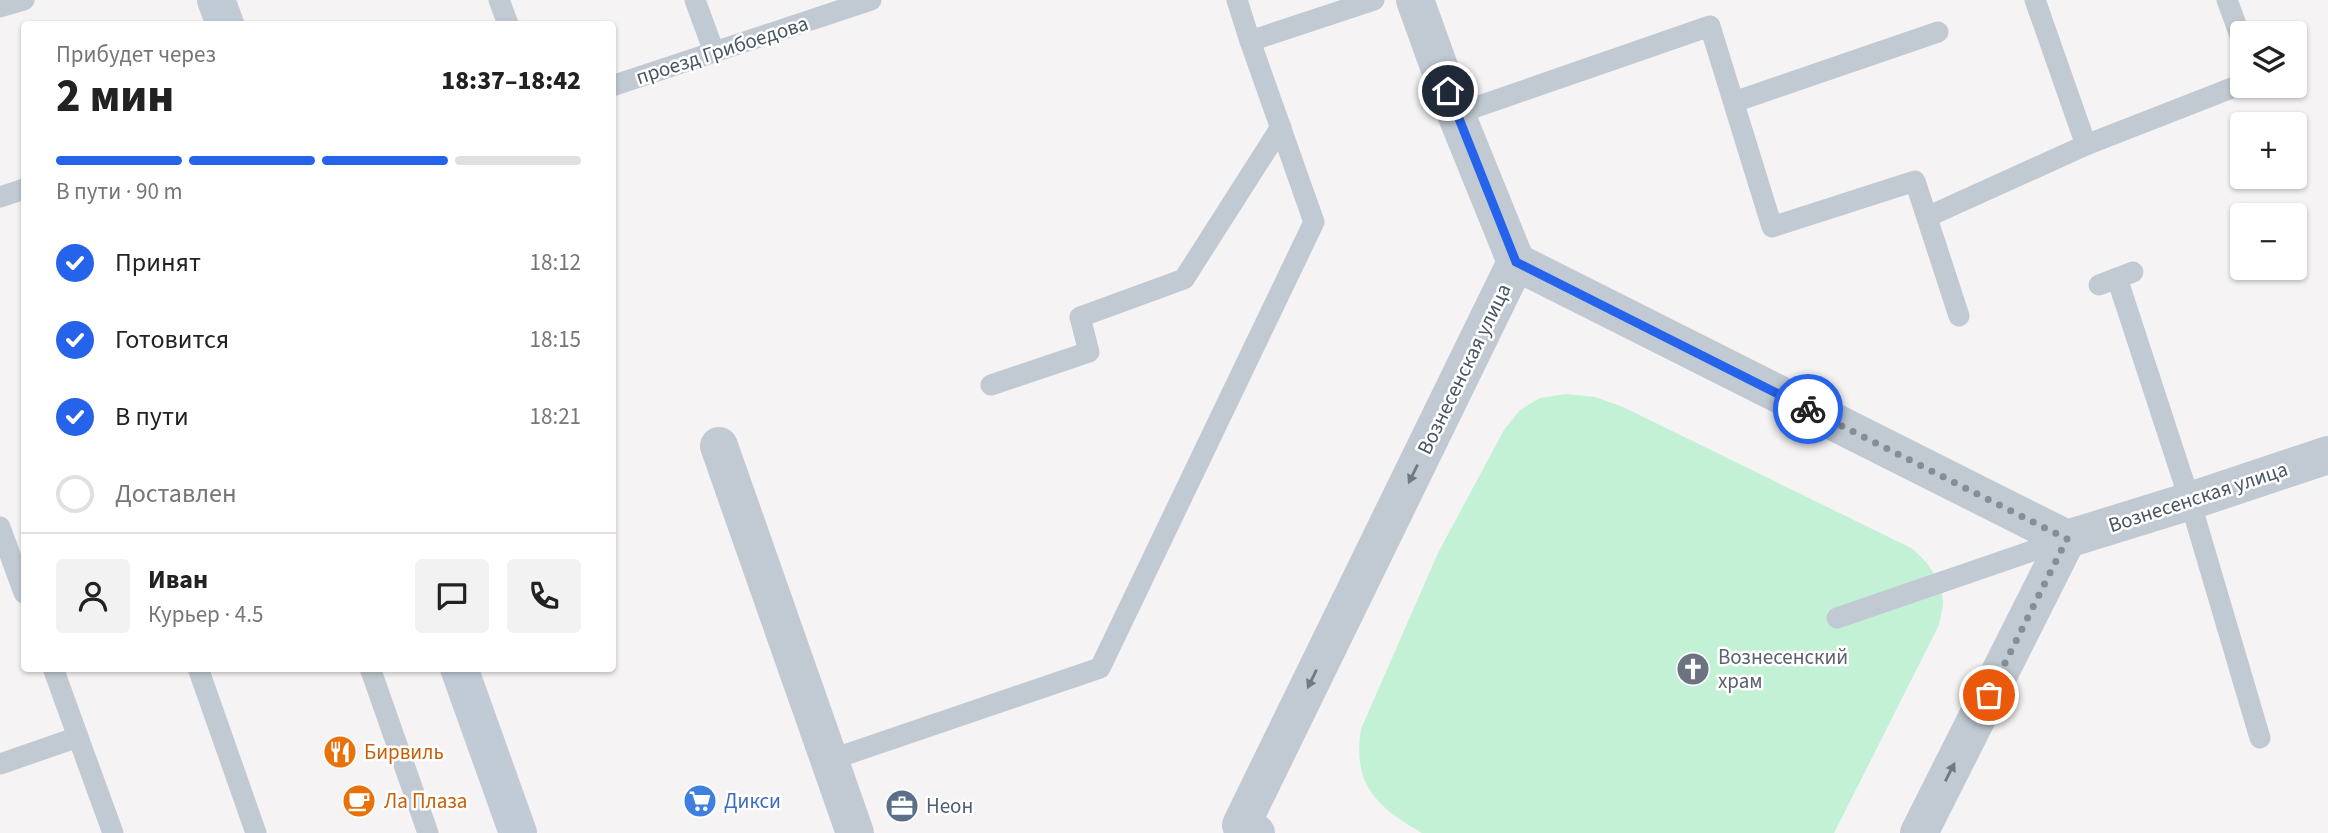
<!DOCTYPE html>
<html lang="ru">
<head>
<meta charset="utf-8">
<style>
  body { margin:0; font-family:"Source Sans 3",sans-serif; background:#f2f2f2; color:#222; height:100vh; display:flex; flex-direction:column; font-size:26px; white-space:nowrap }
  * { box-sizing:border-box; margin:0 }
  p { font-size:23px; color:#767676 }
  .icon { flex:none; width:38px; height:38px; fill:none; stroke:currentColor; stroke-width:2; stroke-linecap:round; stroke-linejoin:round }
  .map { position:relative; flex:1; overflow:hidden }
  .side { position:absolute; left:21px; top:21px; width:595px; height:651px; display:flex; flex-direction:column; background:#fff; border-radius:7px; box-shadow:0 2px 5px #0004 }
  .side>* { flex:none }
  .fabs { position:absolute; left:2230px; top:21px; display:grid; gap:14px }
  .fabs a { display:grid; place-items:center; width:77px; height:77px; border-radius:7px; background:#fff; box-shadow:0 2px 5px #0004; font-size:35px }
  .pin { position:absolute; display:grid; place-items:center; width:60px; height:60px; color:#fff; margin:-30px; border:4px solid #fff; border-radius:50%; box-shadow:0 2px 7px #0007 }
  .courier { position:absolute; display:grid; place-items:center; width:70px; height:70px; margin:-35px; border:5px solid #2563eb; border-radius:50%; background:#fff; color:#222; box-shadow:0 2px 9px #0007 }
  .overview em { font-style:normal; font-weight:800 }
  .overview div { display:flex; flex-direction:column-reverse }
  .overview { display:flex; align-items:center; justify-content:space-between; height:119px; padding:0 35px }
  h1 { font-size:46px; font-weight:800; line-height:52px }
  .bar { display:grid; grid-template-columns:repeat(4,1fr); gap:10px 7px; align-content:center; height:84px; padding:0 35px }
  .bar i { height:9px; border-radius:5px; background:#e0e0e0 }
  .bar .selected { background:#2563eb }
  .bar p { grid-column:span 4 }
  .line { display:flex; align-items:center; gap:18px; padding:0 35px; border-top:2px solid #e0e0e0 }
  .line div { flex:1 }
  .round { display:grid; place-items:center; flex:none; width:74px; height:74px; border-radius:7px; background:#f2f2f2 }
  ol { padding:0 35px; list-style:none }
  li { display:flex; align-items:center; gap:21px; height:77px }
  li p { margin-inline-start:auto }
  li .icon { padding:7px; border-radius:50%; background:#2563eb; color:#fff; stroke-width:4 }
  li:last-child { color:#767676 }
  li i { width:38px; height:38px; border:4px solid #e0e0e0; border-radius:50% }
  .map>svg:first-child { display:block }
  .green { fill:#c3f1d5 }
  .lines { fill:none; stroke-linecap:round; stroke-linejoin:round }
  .lane { stroke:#c1cad2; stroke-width:21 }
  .street { stroke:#c1cad2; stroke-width:38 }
  .secondary { stroke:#c1cbd6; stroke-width:38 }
  .oneway { fill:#6e7983 }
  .done { stroke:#868d94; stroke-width:7; stroke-dasharray:0 12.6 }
  .route { stroke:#2563eb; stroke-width:9 }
  .labels { text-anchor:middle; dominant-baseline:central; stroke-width:5; stroke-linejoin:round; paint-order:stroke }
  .street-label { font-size:21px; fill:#4a5661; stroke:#fff }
  .worship-label { font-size:21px; fill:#5b616d; stroke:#fff; text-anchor:start }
  .food-label { font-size:21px; fill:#c56008; stroke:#fff; text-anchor:start }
  .shop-label { font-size:21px; fill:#366cbe; stroke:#fff; text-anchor:start }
  .service-label { font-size:21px; fill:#4e5e75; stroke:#fff; text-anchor:start }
</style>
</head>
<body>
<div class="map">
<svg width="2328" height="833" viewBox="0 0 2328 833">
  <rect width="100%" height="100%" fill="#f5f3f3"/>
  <path class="green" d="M1566 394 1595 397 1623 407 1911 548C1927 560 1942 581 1943 602 1943 609 1940 618 1939 625L1834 833H1422C1377 807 1352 785 1361 729L1438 553 1504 430 1520 410 1540 398Z"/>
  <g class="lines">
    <g class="lane">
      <polyline points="499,0 508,24"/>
      <polyline points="695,0 714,52"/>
      <polyline points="1237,0 1250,41 1374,0"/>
      <polyline points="2035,0 2086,145"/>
      <polyline points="2227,0 2242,41"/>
      <polyline points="0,7 24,0"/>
      <polyline points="612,86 871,0"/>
      <polyline points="1734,102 1938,32"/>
      <polyline points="1456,114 1710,26 1772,227 1915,181 1959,316"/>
      <polyline points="0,197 24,189"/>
      <polyline points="1927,217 2086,145 2242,84"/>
      <polyline points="2117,278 2190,501 2260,738"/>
      <polyline points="2099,285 2133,272"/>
      <polyline points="991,385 1089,352 1080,317 1184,279 1281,127"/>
      <polyline points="0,527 24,593"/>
      <polyline points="1837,618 2067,539"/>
      <polyline points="53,668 78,737"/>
      <polyline points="198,668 256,833"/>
      <polyline points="370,668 428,833"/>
      <polyline points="830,760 1100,668 1314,222 1250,41"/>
      <polyline points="0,764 78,737 113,833"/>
    </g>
    <g class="street">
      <polyline points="1415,0 1456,114 1516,262"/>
      <polyline points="719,446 855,833"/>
      <polyline points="1256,833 1241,825 1516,262 2067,539 2190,501 2328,455"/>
      <polyline points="1919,833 2067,539"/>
    </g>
    <g class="secondary">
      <polyline points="216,0 225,24"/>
      <polyline points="459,668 518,833"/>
    </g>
  </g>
  <defs><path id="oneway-solid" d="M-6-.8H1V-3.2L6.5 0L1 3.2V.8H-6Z" transform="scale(1.75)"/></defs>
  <g class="oneway">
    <use href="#oneway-solid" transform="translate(1413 474) rotate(116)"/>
    <use href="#oneway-solid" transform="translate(1312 679) rotate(116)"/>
    <use href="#oneway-solid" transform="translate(1950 772) rotate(-63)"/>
  </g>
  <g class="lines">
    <polyline class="done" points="1808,409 2067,539 1989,695"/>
    <polyline class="route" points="1448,91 1516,262 1808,409"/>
  </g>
  <defs>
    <symbol id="church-disc" viewBox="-11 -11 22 22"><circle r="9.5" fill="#6b7280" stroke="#fff"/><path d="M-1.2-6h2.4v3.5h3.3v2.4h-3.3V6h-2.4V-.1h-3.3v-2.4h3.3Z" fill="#fff"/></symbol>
    <symbol id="restaurant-disc" viewBox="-11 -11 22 22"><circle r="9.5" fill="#e8710a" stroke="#fff"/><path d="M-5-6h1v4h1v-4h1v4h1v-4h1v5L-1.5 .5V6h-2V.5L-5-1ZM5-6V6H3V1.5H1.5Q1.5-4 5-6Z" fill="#fff"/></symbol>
    <symbol id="cafe-disc" viewBox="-11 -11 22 22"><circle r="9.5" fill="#e8710a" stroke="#fff"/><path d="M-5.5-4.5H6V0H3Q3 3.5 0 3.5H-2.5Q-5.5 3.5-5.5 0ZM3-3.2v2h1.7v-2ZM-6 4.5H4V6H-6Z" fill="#fff"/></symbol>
    <symbol id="supermarket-disc" viewBox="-11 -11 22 22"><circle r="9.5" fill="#3f7fe0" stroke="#fff"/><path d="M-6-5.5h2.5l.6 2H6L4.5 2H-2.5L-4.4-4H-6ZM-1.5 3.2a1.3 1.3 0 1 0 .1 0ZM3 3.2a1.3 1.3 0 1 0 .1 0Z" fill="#fff"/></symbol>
    <symbol id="office-disc" viewBox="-11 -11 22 22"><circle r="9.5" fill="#5c6f8a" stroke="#fff"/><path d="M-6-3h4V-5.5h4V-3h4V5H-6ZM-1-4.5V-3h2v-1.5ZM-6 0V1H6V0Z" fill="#fff"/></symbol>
  </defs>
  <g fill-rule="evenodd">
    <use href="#church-disc" x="1674" y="650" width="38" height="38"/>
    <use href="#restaurant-disc" x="321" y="733" width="38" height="38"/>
    <use href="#cafe-disc" x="340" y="782" width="38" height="38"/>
    <use href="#supermarket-disc" x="681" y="782" width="38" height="38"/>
    <use href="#office-disc" x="883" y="787" width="38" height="38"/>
  </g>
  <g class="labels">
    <g class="street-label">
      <text transform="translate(722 50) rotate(-18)">проезд Грибоедова</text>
      <text transform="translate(1464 369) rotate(-64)">Вознесенская улица</text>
      <text transform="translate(2198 497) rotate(-18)">Вознесенская улица</text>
    </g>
    <g class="worship-label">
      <text x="1718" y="657">Вознесенский<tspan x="1718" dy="24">храм</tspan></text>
    </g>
    <g class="food-label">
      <text x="364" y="752">Бирвиль</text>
      <text x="384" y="801">Ла Плаза</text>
    </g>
    <g class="shop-label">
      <text x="724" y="801">Дикси</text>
    </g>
    <g class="service-label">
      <text x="926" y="806">Неон</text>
    </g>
  </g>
</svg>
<div class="fabs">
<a><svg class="icon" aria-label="layers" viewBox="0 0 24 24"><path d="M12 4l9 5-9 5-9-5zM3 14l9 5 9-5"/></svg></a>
<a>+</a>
<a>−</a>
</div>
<div class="pin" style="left:1989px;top:695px;background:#ea580c"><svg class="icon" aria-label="bag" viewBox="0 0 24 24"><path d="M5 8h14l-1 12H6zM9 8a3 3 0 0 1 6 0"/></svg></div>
<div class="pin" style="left:1448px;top:91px;background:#1f2937"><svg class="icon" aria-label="home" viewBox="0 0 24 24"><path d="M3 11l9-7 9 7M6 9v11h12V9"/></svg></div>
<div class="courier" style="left:1808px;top:409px"><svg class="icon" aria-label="bike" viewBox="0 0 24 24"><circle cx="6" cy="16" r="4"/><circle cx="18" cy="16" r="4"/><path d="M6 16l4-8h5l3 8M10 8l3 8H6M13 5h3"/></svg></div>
<section class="side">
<div class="overview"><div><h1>2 мин</h1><p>Прибудет через</p></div><em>18:37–18:42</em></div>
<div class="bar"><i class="selected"></i><i class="selected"></i><i class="selected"></i><i></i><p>В пути · 90 m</p></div>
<ol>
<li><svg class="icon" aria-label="check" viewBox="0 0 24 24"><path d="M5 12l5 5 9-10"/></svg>Принят<p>18:12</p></li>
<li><svg class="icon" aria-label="check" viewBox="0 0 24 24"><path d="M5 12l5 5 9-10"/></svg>Готовится<p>18:15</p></li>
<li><svg class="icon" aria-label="check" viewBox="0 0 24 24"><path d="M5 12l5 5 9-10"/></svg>В пути<p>18:21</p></li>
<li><i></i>Доставлен</li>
</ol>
<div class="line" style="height:126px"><a class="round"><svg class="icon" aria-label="person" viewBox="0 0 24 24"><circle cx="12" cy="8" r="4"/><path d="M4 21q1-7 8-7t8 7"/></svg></a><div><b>Иван</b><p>Курьер · 4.5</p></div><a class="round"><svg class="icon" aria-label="chat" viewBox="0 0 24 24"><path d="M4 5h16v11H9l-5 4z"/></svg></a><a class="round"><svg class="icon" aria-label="phone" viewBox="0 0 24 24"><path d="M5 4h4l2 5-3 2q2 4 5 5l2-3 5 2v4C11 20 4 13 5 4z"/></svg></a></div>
</section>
</div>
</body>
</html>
